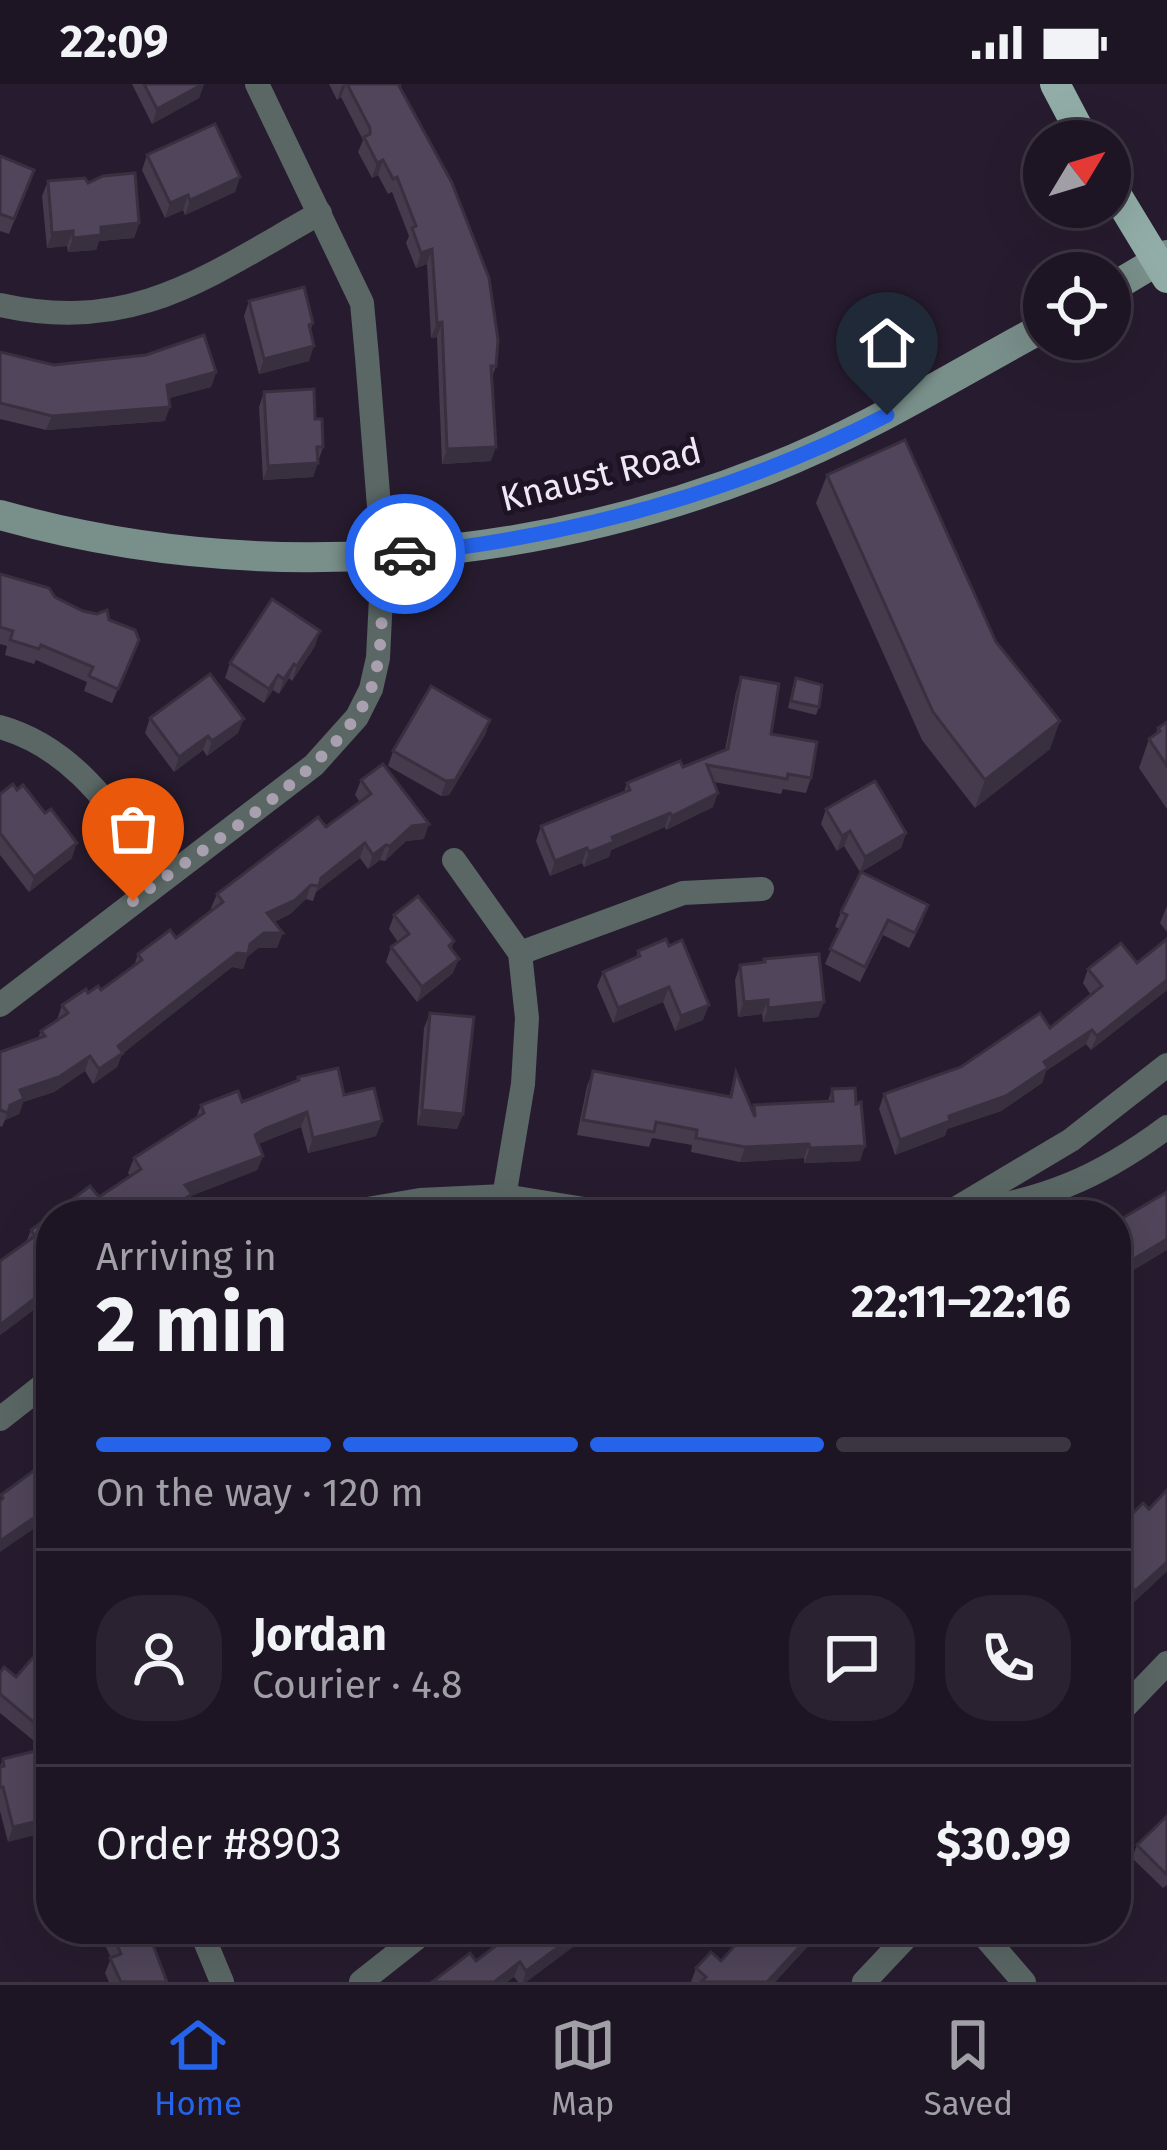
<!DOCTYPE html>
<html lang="en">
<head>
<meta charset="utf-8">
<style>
  body { margin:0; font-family:"Fira Sans",sans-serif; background:#2a2230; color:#f1f3f6; height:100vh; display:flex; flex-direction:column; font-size:45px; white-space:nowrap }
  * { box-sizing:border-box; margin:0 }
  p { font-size:39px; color:#a09fa6 }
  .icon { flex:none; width:66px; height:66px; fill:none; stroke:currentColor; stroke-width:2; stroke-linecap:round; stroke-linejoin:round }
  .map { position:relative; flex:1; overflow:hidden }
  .details { position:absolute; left:36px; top:1116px; width:1095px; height:744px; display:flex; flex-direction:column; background:#1d1523; border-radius:48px; box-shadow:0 12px 48px #0002,0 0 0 3px #3b3441 }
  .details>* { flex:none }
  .needle { width:78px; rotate:52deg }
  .controls { position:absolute; left:1023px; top:36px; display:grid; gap:24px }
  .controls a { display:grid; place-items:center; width:108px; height:108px; border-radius:50%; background:#1d1523; box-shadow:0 12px 48px #0002,0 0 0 3px #3b3441; font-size:60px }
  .pin { position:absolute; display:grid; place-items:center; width:102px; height:102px; color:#fff; margin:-123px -51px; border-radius:50% 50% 50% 0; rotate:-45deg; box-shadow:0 0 12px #0007 }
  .pin .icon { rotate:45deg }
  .courier { position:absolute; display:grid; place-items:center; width:120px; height:120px; margin:-60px; border:9px solid #2563eb; border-radius:50%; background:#fff; color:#222; box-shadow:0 3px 15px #0007 }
  .overview em { font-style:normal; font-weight:700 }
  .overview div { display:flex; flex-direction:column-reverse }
  .overview { display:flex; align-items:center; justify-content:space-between; height:204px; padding:0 60px }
  h1 { font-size:78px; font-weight:700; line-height:90px }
  .bar { display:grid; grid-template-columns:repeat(4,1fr); gap:18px 12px; align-content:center; height:144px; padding:0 60px }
  .bar i { height:15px; border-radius:9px; background:#3b3441 }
  .bar .active { background:#2563eb }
  .bar p { grid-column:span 4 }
  .line { display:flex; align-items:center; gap:30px; padding:0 60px; border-top:3px solid #3b3441 }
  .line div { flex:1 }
  .round { display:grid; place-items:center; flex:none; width:126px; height:126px; border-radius:48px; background:#2a2230 }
  .status { display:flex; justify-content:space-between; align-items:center; height:84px; padding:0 60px; background:#1d1523; direction:ltr }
  .status svg { height:33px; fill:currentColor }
  .tab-bar { display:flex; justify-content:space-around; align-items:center; height:168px; border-top:3px solid #3b3441; background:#1d1523; font-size:33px; color:#a09fa6 }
  .tab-bar a { display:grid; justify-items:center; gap:6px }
  .tab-bar .active { color:#2563eb }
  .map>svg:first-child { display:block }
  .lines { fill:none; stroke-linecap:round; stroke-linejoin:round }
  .street { stroke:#5a6764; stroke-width:24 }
  .secondary { stroke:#798f8a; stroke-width:30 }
  .primary { stroke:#92ada7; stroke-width:30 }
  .wall { fill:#453b4d }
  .shaded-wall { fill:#38303f }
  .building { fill:#50455a; stroke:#38303f; stroke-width:3 }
  .done { stroke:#a8a0af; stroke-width:12; stroke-dasharray:0 21.6 }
  .route { stroke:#2563eb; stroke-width:15 }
  .labels { text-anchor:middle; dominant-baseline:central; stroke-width:10; stroke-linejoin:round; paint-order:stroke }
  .street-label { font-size:36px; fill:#eee7f4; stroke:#1d1325 }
</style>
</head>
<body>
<div class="status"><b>22:09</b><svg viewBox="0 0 49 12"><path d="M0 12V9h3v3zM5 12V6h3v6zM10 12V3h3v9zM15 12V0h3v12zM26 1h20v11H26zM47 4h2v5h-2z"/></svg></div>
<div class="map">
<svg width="1167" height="1898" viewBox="0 0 1167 1898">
  <rect width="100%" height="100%" fill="#271c2f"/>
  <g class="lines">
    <g class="street">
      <path d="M0 221C134 251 209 191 320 129"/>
      <path d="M0 643C78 665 116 732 163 793"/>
      <polyline points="454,776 520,869 527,934 523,1000 501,1131"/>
      <polyline points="520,869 683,809 762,805"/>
      <polyline points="0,921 314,681 357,633 371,605 378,574 383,472 367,273 362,219 257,0"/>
      <path d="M956 1130C1043 1116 1096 1096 1167 1043"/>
      <polyline points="332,1131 420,1116 504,1112 621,1131"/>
      <polyline points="945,1131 1071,1056 1167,981"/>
      <polyline points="0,1335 51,1295"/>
      <polyline points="1116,1632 1167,1579"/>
      <polyline points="200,1845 222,1898"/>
      <polyline points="978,1845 1024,1898"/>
      <polyline points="361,1898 428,1845"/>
      <polyline points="864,1898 914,1845"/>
    </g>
    <g class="secondary">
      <polyline points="1110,205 1167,171"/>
      <path d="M0 431C252 502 526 481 769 385 866 347 953 292 1044 243"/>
    </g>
    <g class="primary">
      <polyline points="1055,0 1085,57"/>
      <polyline points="1110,100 1167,194"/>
    </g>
  </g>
  <g class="wall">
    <polygon points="132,0 204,0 199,14 152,40"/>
    <polygon points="329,0 401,0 400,4 496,282 492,293 491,377 442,380 437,253 431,254 427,180 416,184 406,159 409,152 392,108 388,110 378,91 372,94 358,68 363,56 341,13 337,16"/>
    <polygon points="147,71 240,93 235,108 185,131 183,126 165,134 142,86"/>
    <polygon points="0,72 34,86 9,150 0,147"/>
    <polygon points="48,97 88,99 139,139 134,154 99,157 96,166 68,168 67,162 47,164 42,112"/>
    <polygon points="249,217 313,239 310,247 309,277 259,290 244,232"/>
    <polygon points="0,268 54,281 216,288 211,303 169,314 165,337 46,346 0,335"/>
    <polygon points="264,308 315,335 323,363 313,393 263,396 259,323"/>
    <polygon points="827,391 996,558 1050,665 975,724 922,656 816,419"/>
    <polygon points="0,490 83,527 109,536 139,556 112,619 84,607 87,598 36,576 34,580 5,571 7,562 0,560"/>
    <polygon points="315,562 292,597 289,594 279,610 273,606 264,619 225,594 230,579"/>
    <polygon points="741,593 771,650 811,694 806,709 783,705 781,710 714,698 713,723 666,746 665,743 611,766 609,773 584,783 582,779 550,792 536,757 541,742 624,708 627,699 683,683 725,666 736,608"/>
    <polygon points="793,602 819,623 816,631 788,624"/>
    <polygon points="150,634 238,649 207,672 203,666 174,688 145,649"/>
    <polygon points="490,636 485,651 449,711 441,712 388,682 393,667"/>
    <polygon points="1167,638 1167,725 1139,684 1149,655 1155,651 1158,644"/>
    <polygon points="361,696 424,755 406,757 385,777 380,776 368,785 360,774 316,808 313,817 306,815 290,830 274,838 277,864 258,864 247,873 243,885 232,883 122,970 117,983 93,1000 85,987 54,1008 23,1018 19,1030 5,1036 2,1043 0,1042 0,968 38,954 41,947 57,936 62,921 88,909 101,906 134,882 138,870 176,854 212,826 211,824 217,810 326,743 360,718 355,711"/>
    <polygon points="17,706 72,774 29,808 0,771 0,710"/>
    <polygon points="826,725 906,749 901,764 861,788 923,836 909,864 883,851 860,898 825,880 840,845 835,843 841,828 860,788 844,762 837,767 821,740"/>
    <polygon points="1167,822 1167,848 1160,839"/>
    <polygon points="394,831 454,857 451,865 453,889 417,918 386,878 391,863 398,858 389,845"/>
    <polygon points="1167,855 1167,906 1091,966 1086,960 1046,987 1042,999 1001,1027 947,1045 945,1052 895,1071 879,1025 884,1010 961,983 1050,944 1091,911 1083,899 1088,885 1137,879"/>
    <polygon points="669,862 703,936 675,947 663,918 613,939 597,902 603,888 636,874 638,867"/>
    <polygon points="764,875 824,918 818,933 763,938 762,930 738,933 735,896 740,881 763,878"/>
    <polygon points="430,929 463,1030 457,1045 417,1041 424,944"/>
    <polygon points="338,984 344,1011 374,1004 382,1037 376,1052 308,1069 301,1043 258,1060 263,1072 257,1086 191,1112 186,1125 178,1131 51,1131 51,1213 0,1251 0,1177 26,1158 31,1146 90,1102 99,1113 130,1092 128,1089 134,1074 196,1034 201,1021 238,1007 242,1018 297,997 298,993"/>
    <polygon points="593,987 729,1013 736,988 752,1026 754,1021 828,1017 832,1005 860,1077 804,1079 804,1074 740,1078 691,1068 692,1061 652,1054 649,1063 577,1051 587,1002"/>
    <polygon points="1167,1406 1167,1487 1130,1522 1125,1516 1116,1526 1116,1471 1120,1466 1116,1462 1118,1444 1149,1425"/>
    <polygon points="0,1589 16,1593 51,1647 39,1661 0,1629"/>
    <polygon points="43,1665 8,1758 0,1727 0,1682 3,1675"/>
    <polygon points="1167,1732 1167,1801 1163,1804 1132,1774 1137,1761"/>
    <polygon points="51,1775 51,1826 38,1812 43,1800 38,1796 44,1781"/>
    <polygon points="284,1845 318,1845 298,1861"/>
    <polygon points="518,1845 585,1845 581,1857 526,1898 518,1898 514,1893 507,1898 432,1898 476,1877"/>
    <polygon points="604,1845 628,1845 613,1857"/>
    <polygon points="112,1849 167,1898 109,1898 105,1889 111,1874 106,1863"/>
    <polygon points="810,1860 775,1898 691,1898 696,1884 721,1877"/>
  </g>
  <g class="shaded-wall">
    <polygon points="204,0 199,14 152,40 157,25"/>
    <polygon points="346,0 341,13 337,16 342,1"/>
    <polygon points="383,76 378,91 372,94 377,79"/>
    <polygon points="240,93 235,108 185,131 190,116"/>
    <polygon points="188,111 183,126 165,134 170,119"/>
    <polygon points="139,139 134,154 99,157 96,166 68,168 73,154 101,143"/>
    <polygon points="73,147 67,162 47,164 52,149"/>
    <polygon points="432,165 427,180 416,184 421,169"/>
    <polygon points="442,238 437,253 431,254 437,239"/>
    <polygon points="314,262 309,277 259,290 264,275"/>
    <polygon points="216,288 211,303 162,316 167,301"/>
    <polygon points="170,323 165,337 46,346 52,332"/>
    <polygon points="496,363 491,377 442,380 447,365"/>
    <polygon points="318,379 313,393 263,396 268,382"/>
    <polygon points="320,547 315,562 292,597 297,582"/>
    <polygon points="294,580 289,594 279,610 284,595"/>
    <polygon points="278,591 273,606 264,619 269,605"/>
    <polygon points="244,635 238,649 207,672 212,657"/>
    <polygon points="490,636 485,651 449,711 441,712 446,697"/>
    <polygon points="1060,637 1050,665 975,724 985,696"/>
    <polygon points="208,652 203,666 174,688 179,673"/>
    <polygon points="718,709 713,723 666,746 672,732"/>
    <polygon points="670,729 665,743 611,766 609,773 584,783 589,768 612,753"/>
    <polygon points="429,740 424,755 406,757 385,777 390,762 412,742"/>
    <polygon points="850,747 844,762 837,767 842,752"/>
    <polygon points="906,749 901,764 860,788 865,773"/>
    <polygon points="77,759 72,774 29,808 34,793"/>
    <polygon points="365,759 360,774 316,808 321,794"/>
    <polygon points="386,761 380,776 368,785 373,771"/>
    <polygon points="587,764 582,779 550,792 555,777"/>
    <polygon points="311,801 306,815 290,830 262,844 267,829"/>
    <polygon points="264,849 283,849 277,864 258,864 247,873 243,885 232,883 122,970 117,983 93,1000 99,985 118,962"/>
    <polygon points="459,875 453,889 417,918 422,903"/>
    <polygon points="1167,896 1167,906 1091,966 1097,952"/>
    <polygon points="669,903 663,918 613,939 618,924"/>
    <polygon points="768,916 762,930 738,933 744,918"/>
    <polygon points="824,918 818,933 763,938 768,924"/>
    <polygon points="709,921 703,936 675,947 681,932"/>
    <polygon points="1092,946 1086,960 1046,987 1042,999 1001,1027 947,1045 945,1052 895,1071 900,1056 1044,978"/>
    <polygon points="90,972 85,987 54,1008 23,1018 19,1030 5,1036 10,1021 20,1006"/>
    <polygon points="422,1026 463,1030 457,1045 417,1041"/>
    <polygon points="307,1028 301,1043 258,1060 255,1051 264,1045"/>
    <polygon points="382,1037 376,1052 308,1069 313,1054"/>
    <polygon points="809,1060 804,1074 740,1078 745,1063"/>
    <polygon points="865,1062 860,1077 804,1079 810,1064"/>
    <polygon points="263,1072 257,1086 191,1112 186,1125 178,1131 161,1131 185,1101"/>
    <polygon points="1167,1155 1167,1166 1116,1197 1119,1184"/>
    <polygon points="1124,1198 1119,1213 1116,1214 1116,1201"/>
    <polygon points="51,1202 51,1213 0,1251 0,1241"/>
    <polygon points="51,1422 51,1433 0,1468 0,1457"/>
    <polygon points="1167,1478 1167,1487 1130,1522 1135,1507"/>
    <polygon points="1130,1501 1125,1516 1116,1526 1116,1518"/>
    <polygon points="51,1639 51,1647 39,1661 44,1647"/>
    <polygon points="51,1734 51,1747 8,1758 13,1743"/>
    <polygon points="318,1845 298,1861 303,1846"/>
    <polygon points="583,1845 585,1845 581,1857 526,1898 523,1898 526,1887"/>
    <polygon points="618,1845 628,1845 613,1857"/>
    <polygon points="816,1845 822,1845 810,1860 775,1898 767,1898"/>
    <polygon points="520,1878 514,1893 507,1898 494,1898"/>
  </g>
  <g class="building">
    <polygon points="144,0 203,0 157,25"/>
    <polygon points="347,0 398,0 452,99 489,194 498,256 496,282 491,282 496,363 447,365 442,238 437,239 432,165 421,169 412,144 416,142 397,93 393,95 383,76 377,79 364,53 370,50 370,44"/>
    <polygon points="215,40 240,93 190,116 188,111 170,119 147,71"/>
    <polygon points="0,72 34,86 14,135 0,130"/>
    <polygon points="135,89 139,139 101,143 101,151 73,154 73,147 52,149 48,97 85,94 88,99 103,92"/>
    <polygon points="304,203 313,239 309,241 314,262 264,275 249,217"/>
    <polygon points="204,251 216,288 167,301 170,323 52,332 0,319 0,268 54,281 146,271"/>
    <polygon points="314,305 315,335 322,335 323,363 317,363 318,379 268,382 264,308"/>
    <polygon points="905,356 996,558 1060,637 985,696 933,628 827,391"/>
    <polygon points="0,490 49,504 55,513 83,527 97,530 107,526 109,536 135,546 139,556 118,605 89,592 93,583 41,561 39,565 10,556 13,547 0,543"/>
    <polygon points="272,515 320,547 297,582 294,580 284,595 278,591 269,605 230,579"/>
    <polygon points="210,590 244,635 212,657 208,652 179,673 150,634"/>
    <polygon points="741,593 779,600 771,650 817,658 811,694 788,690 787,695 707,681 718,709 672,732 670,729 612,753 614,758 589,768 587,764 555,777 541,742 630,706 627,699 680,677 683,683 728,665"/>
    <polygon points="796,594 822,601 819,623 791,617"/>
    <polygon points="431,602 490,636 455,696 446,697 393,667"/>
    <polygon points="1167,638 1167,682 1149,655 1160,647 1158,644"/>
    <polygon points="383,680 429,740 412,742 390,762 386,761 373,771 365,759 321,794 319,802 311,801 295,816 267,829 283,849 264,849 250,860 248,870 237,869 118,962 123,969 99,985 90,972 59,993 20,1006 24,1015 10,1021 8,1029 0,1026 0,968 45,952 41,947 68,929 62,921 86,905 88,909 98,902 101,906 142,876 138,870 170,846 176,854 223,818 217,810 318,733 326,743 371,710 361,696"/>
    <polygon points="875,697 906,749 865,773 850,747 842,752 826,725"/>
    <polygon points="13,700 17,706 23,701 45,729 51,725 77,759 34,793 0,749 0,710"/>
    <polygon points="861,788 928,821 915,849 888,836 865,883 830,865 847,831 841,828"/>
    <polygon points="418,812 454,857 449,862 459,875 422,903 391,863 409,850 394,831"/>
    <polygon points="666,855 669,862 682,856 709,921 681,932 669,903 618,924 603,888 640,872 638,867"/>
    <polygon points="1167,855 1167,896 1097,952 1092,946 1044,978 1048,984 1006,1012 949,1032 950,1037 900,1056 884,1010 961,983 1040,929 1050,944 1102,902 1088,885 1121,859 1137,879"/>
    <polygon points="819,870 824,918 768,924 768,916 744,918 740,881 765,878 764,875"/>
    <polygon points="430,929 474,933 463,1030 422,1026"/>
    <polygon points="338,984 344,1011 374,1004 382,1037 313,1054 307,1028 264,1045 255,1051 263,1072 185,1101 192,1110 161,1131 159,1131 155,1125 146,1131 138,1131 132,1122 119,1131 51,1131 51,1202 0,1241 0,1177 35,1152 31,1146 90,1102 99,1113 141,1085 134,1074 204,1029 201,1021 238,1007 242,1018 299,996 298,993"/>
    <polygon points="593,987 731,1013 736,988 755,1033 754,1021 833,1017 832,1005 855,1004 856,1020 861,1018 865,1062 810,1064 809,1060 745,1063 696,1054 697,1046 656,1038 654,1048 583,1036"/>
    <polygon points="1167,1108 1167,1155 1119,1184 1124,1198 1116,1201 1116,1138"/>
    <polygon points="51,1374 51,1422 0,1457 0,1417 3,1414 1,1411"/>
    <polygon points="1167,1406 1167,1478 1135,1507 1130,1501 1116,1518 1116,1471 1130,1456 1118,1444 1143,1419 1149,1425"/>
    <polygon points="37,1569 47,1577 51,1573 51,1639 44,1647 0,1610 0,1589 4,1583 16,1593"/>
    <polygon points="43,1665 51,1699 51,1734 13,1743 3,1703 0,1704 0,1683 4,1682 3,1675"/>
    <polygon points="1167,1732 1167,1791 1137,1761"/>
    <polygon points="51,1775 51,1789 44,1781"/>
    <polygon points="51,1791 51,1805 44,1797"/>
    <polygon points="120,1845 142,1845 150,1853 167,1898 121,1898 110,1874 121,1870 112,1849"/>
    <polygon points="518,1845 583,1845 526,1887 520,1878 494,1898 432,1898 470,1869 476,1877"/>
    <polygon points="750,1845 816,1845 767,1898 701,1898 706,1893 696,1884 711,1868 721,1877"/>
  </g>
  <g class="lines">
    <path class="done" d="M133 817C199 765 346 679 372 602 385 562 381 514 383 472L405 470"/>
    <path class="route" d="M405 470C573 452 736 409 887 331"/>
  </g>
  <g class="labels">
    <g class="street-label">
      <text transform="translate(601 391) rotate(-14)">Knaust Road</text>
    </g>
  </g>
</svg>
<div class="controls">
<a><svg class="needle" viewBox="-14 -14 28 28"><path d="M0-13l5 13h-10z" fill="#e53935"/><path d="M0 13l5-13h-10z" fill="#a09fa6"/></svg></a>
<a><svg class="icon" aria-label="locate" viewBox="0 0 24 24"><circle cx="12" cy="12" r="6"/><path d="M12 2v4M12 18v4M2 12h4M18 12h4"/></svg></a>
</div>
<div class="pin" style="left:133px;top:817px;background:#ea580c"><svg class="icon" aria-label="bag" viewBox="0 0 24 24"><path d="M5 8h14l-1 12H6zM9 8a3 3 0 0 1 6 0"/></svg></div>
<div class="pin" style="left:887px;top:331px;background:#1f2937"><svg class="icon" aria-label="home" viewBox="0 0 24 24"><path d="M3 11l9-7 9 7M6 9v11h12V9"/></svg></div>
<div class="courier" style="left:405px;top:470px"><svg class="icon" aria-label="car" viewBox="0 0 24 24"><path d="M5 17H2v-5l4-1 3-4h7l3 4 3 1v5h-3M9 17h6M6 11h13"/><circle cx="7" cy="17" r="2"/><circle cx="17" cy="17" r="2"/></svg></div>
<section class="details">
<div class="overview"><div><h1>2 min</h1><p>Arriving in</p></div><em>22:11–22:16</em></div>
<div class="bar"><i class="active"></i><i class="active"></i><i class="active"></i><i></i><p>On the way · 120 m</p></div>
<div class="line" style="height:216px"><a class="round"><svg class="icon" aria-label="person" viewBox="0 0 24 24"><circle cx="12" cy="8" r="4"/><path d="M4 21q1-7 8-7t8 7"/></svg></a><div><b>Jordan</b><p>Courier · 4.8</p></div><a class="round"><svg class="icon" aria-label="chat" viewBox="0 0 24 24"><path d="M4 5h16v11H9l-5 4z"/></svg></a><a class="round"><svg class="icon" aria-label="phone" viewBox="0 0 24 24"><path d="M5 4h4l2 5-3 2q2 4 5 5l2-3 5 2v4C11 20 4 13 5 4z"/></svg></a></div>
<div class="line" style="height:156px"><div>Order #8903</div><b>$30.99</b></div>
</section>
</div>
<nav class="tab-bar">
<a class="active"><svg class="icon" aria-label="home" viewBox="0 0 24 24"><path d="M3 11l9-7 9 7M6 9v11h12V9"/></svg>Home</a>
<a><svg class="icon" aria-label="map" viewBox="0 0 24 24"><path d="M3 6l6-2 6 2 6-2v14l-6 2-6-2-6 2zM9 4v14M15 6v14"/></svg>Map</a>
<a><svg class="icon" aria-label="saved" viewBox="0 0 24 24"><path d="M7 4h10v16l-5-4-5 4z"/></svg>Saved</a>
</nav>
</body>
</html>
